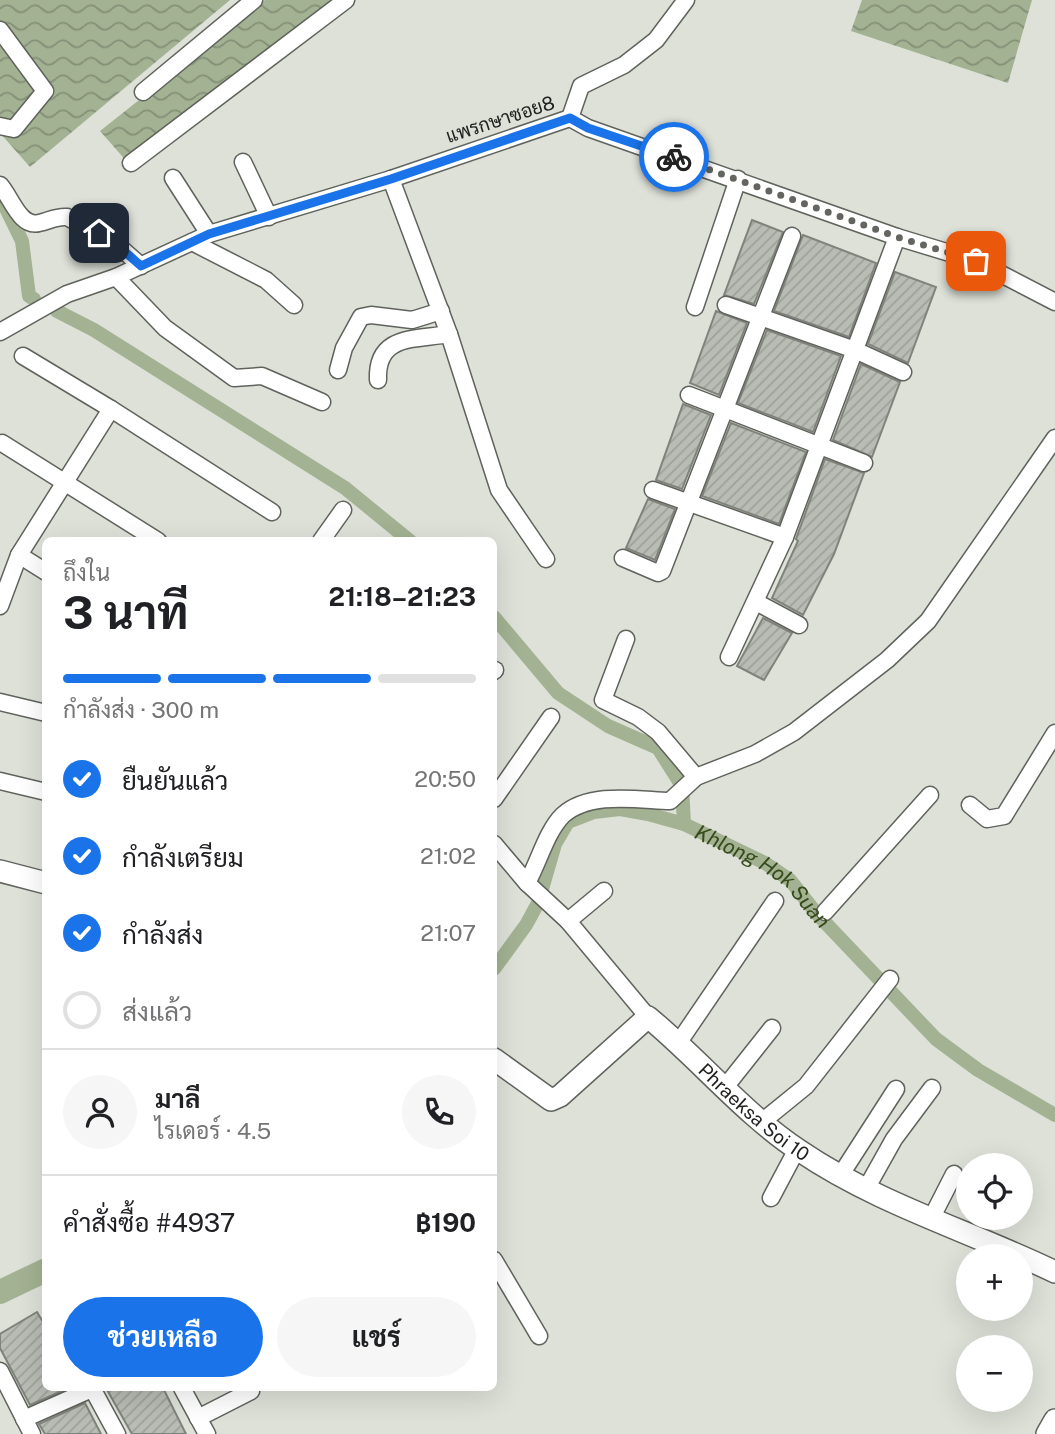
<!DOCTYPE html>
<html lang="th">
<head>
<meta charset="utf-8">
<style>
  body { margin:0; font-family:"Public Sans",Sarabun,sans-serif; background:#f6f6f6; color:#202124; height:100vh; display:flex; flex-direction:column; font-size:26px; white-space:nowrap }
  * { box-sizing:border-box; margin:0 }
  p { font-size:23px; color:#757577 }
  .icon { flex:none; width:38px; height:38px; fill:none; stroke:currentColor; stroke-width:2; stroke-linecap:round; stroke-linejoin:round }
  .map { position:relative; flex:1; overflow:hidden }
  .panel { position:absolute; left:42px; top:537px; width:455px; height:854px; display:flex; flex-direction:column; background:#fff; border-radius:10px; box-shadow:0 7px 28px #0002 }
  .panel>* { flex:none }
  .buttons { position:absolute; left:956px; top:1153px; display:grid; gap:14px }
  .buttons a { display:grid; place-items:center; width:77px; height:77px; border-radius:50%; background:#fff; box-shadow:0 7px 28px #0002; font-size:35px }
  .pin { position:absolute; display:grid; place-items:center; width:60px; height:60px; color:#fff; margin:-30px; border-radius:14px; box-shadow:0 4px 10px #0006 }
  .courier { position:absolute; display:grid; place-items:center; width:70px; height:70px; margin:-35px; border:5px solid #1a73e8; border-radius:50%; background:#fff; color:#222; box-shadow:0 2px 9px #0007 }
  .summary em { font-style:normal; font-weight:700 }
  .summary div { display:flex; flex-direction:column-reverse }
  .summary { display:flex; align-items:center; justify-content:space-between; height:119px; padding:0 21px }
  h1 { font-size:46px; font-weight:700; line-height:52px }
  .bar { display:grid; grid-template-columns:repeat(4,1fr); gap:10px 7px; align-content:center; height:84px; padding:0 21px }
  .bar i { height:9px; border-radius:5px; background:#e0e0e0 }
  .bar .current { background:#1a73e8 }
  .bar p { grid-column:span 4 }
  .line { display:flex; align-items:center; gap:18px; padding:0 21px; border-top:2px solid #e0e0e0 }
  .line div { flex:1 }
  .round { display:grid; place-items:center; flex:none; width:74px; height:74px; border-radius:37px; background:#f6f6f6 }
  ol { padding:0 21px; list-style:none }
  li { display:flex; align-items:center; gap:21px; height:77px }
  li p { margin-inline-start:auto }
  li .icon { padding:7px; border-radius:50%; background:#1a73e8; color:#fff; stroke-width:4 }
  li:last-child { color:#757577 }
  li i { width:38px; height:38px; border:4px solid #e0e0e0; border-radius:50% }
  .primary-button { display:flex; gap:14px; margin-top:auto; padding:14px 21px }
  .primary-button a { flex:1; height:80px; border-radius:42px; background:#1a73e8; color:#fff; font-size:28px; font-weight:700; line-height:80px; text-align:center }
  .primary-button a+a { background:#f6f6f6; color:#202124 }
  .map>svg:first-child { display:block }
  .water { fill:url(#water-waves) }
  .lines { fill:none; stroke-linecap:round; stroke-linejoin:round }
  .canal { stroke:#a3b292; stroke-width:14 }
  .river { stroke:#a3b292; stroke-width:24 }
  .building { fill:url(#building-hatch); stroke:#80837c; stroke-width:2 }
  .street-casing { stroke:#5f635c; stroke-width:19 }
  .secondary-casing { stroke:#5f635c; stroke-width:24 }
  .street { stroke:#fff; stroke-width:16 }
  .secondary { stroke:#fff; stroke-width:21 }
  .done { stroke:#636660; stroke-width:7; stroke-dasharray:0 12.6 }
  .route { stroke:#1a73e8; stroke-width:9 }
  .labels { text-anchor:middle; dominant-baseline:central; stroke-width:5; stroke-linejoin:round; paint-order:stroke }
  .street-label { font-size:19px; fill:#222320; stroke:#dde1d8 }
  .water-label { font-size:21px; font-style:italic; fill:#374b1a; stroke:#dde1d8 }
</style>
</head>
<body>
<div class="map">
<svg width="1055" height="1434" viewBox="0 0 1055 1434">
  <defs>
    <pattern id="water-waves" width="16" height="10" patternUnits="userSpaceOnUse" patternTransform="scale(1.75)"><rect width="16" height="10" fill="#a3b292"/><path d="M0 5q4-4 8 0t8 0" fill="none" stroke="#849077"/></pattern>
    <pattern id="building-hatch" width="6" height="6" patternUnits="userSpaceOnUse" patternTransform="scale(1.75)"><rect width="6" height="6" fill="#b8bcb4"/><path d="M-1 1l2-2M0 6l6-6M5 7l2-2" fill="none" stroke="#9ea19a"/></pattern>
  </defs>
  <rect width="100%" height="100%" fill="#dde1d8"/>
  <g class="water">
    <polygon points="0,0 230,0 30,167 0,133"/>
    <polygon points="265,0 351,0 129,164 100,131"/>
    <polygon points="862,0 1032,0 1008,83 851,31"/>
  </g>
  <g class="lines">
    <g class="canal">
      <polyline points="0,196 22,241 29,296 34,299"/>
      <polyline points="57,311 94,330 345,488 410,541"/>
      <polyline points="494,617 558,693 608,726 658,748 682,786 684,824"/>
      <path id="s1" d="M494 969 526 925 538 903 555 844 568 822 594 812 620 809 648 814 684 824 765 863 790 880 817 914 936 1039 978 1070 1055 1115"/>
    </g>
    <polyline class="river" points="0,1292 46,1270"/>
  </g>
  <g class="building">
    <polygon points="752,220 783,232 754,304 724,295"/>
    <polygon points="803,235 876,263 849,337 774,311"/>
    <polygon points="895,272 936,287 908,363 868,344"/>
    <polygon points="716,311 747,323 719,395 690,383"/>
    <polygon points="767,330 841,356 813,432 738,403"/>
    <polygon points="861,364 900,382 872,457 833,440"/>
    <polygon points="683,404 711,415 682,489 656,480"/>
    <polygon points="731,423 806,452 779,524 702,496"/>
    <polygon points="825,459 864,473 834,554 803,615 772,598 798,541 796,539"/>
    <polygon points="648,499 675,509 655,560 626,548"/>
    <polygon points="763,618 792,633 764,680 737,666"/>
    <polygon points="37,1312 46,1327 46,1388 69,1388 30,1405 0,1348 0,1334"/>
    <polygon points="106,1388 163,1388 186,1434 132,1434"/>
    <polygon points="85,1403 101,1434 45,1434 39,1424"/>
  </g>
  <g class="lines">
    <defs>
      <g id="street">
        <polyline points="0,30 45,91 14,129 0,126"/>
        <polyline points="143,92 254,0"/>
        <polyline points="570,118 581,86 624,65 656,40 686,0"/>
        <polyline points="243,162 269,217"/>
        <polyline points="131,163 346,0"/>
        <polyline points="173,178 209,234"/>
        <polyline points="391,179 449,334 499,490 546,559"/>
        <path d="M0 185C11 197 20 228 39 223 49 221 56 216 67 217L115 243 141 266"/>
        <polyline points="192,242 266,280 294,305"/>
        <polyline points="116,277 165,328 234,378 262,376 322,402"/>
        <polyline points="726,305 855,350 903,372"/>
        <polyline points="695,307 738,179"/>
        <polyline points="0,332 67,294 116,277 209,234 391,179 570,118 588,128 897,237 976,261 1055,302"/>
        <polyline points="338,370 344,348 361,317 371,315 412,320 441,311"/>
        <path d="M378 380C376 334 415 340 449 334"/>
        <polyline points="689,395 864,463"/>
        <polyline points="111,409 272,512"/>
        <polyline points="2,443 158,541"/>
        <polyline points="653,490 785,537"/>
        <polyline points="321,541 343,510"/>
        <polyline points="19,555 46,572"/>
        <polyline points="623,558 658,573 662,571 792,236"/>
        <polyline points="756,602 799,625"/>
        <polyline points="0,606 19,555 111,409 23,356"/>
        <polyline points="626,639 603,700 638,717 658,732 696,777"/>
        <polyline points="729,657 785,537 897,237"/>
        <polyline points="494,671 495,670"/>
        <polyline points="0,702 46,713"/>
        <polyline points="0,781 46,792"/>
        <polyline points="494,799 551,717"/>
        <polyline points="970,805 987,819 1004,816 1055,733"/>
        <path d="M494 844 527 883C539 862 546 832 563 815 590 791 638 800 670 801L696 777 755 754 794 732 887 660 928 621 1055 438"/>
        <polyline points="527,883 568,921 648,1017"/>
        <polyline points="825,912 930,795"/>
        <polyline points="568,921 604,891"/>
        <polyline points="679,1042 775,901"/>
        <polyline points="726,1086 772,1028"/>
        <polyline points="763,1121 806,1086 890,979"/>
        <polyline points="840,1176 896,1089"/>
        <polyline points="866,1189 894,1139 932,1088"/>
        <polyline points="771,1198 797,1149"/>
        <polyline points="931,1219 954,1174"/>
        <polyline points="494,1260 539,1336"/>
        <polyline points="0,1371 32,1434"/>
        <polyline points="92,1388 117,1434"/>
        <polyline points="182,1388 207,1434"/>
        <polyline points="198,1418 251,1391"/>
        <polyline points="24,1419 94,1388"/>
      </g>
      <g id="secondary">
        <polyline points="0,871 46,883"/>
        <path id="s2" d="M494 1059 551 1100 560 1096 648 1017C698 1058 746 1116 800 1151 878 1204 970 1231 1055 1272"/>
        <polyline points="1047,1434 1055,1420"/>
      </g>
    </defs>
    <use href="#street" class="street-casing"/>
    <use href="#secondary" class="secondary-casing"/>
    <use href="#street" class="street"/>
    <use href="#secondary" class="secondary"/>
  </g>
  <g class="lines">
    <polyline class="done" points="674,157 897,237 976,261"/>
    <polyline class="route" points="99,233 115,243 141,266 209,234 391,179 570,118 588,128 674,157"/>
  </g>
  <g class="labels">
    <g class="street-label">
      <text transform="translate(500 119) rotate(-18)">แพรกษาซอย8</text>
      <text stroke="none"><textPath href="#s2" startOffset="341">Phraeksa Soi 10</textPath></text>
    </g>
    <g class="water-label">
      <text stroke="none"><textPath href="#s1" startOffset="382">Khlong Hok Suan</textPath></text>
    </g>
  </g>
</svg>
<div class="buttons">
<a><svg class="icon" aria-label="locate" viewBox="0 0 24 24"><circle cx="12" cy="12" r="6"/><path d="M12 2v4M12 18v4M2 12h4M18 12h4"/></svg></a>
<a>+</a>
<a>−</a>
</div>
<div class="pin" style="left:976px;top:261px;background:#ea580c"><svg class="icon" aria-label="bag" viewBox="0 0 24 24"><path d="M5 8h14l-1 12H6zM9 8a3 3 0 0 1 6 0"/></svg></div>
<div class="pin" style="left:99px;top:233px;background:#1f2937"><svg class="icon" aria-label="home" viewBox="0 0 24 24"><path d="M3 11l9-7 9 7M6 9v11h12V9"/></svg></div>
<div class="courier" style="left:674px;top:157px"><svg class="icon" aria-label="bike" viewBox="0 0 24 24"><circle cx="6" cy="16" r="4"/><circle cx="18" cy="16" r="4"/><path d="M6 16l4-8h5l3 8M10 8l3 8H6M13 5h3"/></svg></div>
<section class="panel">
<div class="summary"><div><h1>3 นาที</h1><p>ถึงใน</p></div><em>21:18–21:23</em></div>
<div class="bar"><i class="current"></i><i class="current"></i><i class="current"></i><i></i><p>กำลังส่ง · 300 m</p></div>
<ol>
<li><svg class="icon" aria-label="check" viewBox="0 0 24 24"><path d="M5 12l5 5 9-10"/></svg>ยืนยันแล้ว<p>20:50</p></li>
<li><svg class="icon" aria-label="check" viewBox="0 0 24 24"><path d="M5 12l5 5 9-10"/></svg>กำลังเตรียม<p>21:02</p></li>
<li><svg class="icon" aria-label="check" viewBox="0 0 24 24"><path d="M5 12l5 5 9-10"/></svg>กำลังส่ง<p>21:07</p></li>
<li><i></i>ส่งแล้ว</li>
</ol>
<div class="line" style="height:126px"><a class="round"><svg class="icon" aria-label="person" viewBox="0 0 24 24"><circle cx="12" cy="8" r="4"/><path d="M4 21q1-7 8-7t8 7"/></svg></a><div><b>มาลี</b><p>ไรเดอร์ · 4.5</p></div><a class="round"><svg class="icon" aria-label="phone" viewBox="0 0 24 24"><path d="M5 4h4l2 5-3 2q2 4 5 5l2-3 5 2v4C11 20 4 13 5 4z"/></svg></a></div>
<div class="line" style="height:91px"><div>คำสั่งซื้อ #4937</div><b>฿190</b></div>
<div class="primary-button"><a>ช่วยเหลือ</a><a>แชร์</a></div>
</section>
</div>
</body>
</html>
